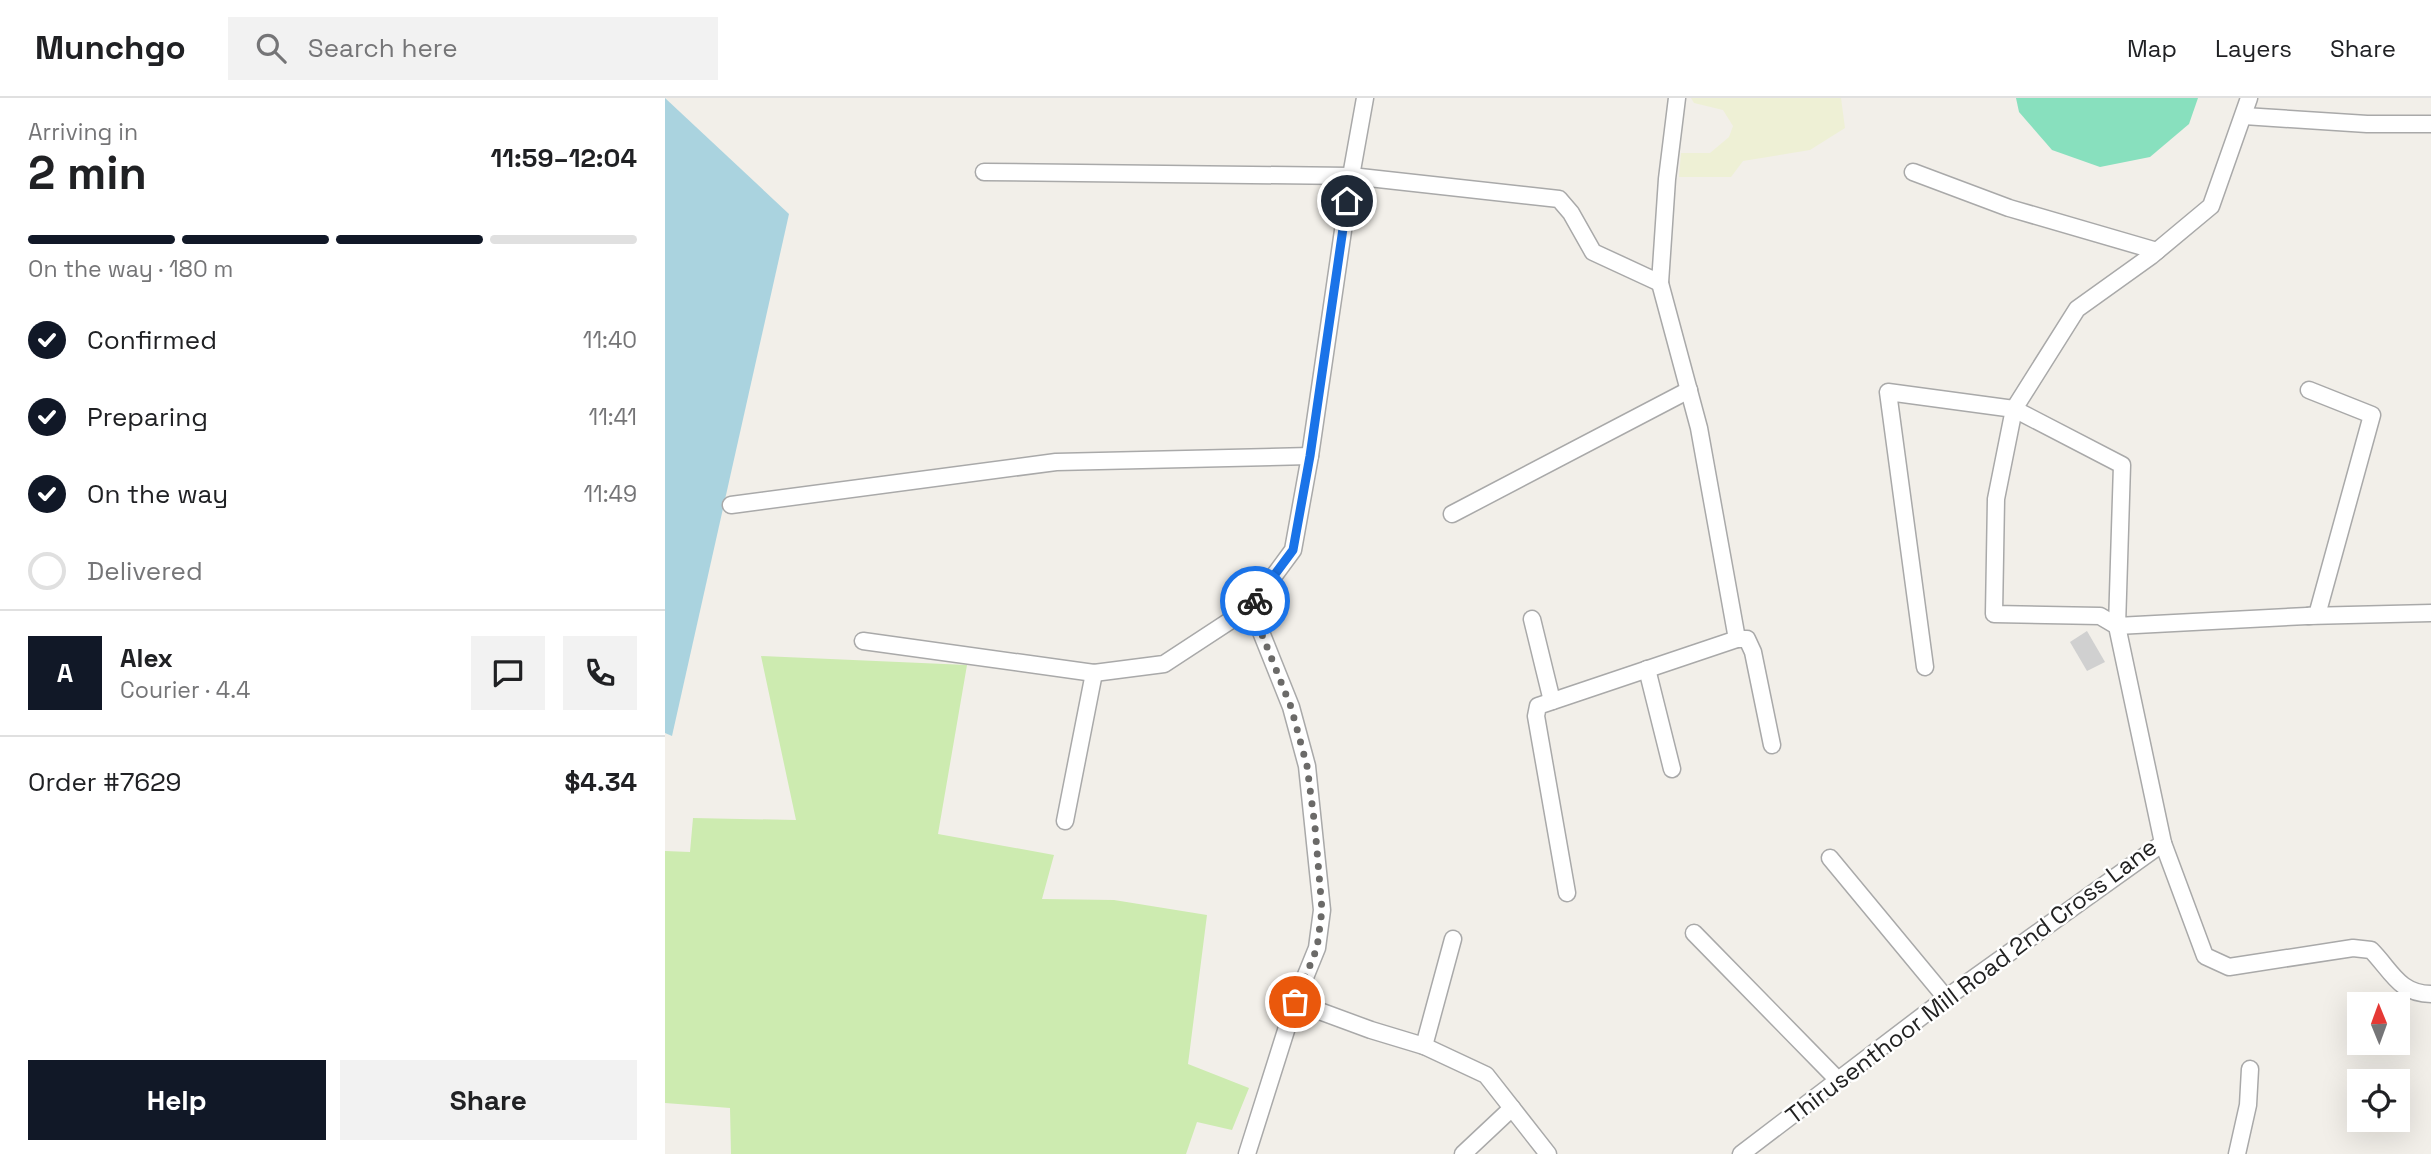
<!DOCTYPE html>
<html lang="en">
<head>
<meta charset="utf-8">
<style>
  body { margin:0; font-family:"Space Grotesk",sans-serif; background:#f2f2f2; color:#202124; height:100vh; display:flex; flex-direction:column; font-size:26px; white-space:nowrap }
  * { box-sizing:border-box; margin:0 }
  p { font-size:23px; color:#757577 }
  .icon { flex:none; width:38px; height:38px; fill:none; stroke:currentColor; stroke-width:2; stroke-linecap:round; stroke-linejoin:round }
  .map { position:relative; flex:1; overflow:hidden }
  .side { display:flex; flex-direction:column; background:#fff; width:665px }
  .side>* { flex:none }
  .needle { width:46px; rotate:359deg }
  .tools { position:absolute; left:1682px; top:894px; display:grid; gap:14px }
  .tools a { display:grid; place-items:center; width:63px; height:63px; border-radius:0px; background:#fff; box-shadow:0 7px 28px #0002; font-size:35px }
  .pin { position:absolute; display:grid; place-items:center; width:60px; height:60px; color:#fff; margin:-30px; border:4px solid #fff; border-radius:50%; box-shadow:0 2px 7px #0007 }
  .courier { position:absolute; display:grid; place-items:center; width:70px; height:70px; margin:-35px; border:5px solid #1a73e8; border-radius:50%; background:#fff; color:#222; box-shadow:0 2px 9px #0007 }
  .head em { font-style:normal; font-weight:600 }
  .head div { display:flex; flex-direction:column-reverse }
  .head { display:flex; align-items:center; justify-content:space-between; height:119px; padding:0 28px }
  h1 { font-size:46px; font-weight:600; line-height:52px }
  .bar { display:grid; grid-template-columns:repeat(4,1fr); gap:10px 7px; align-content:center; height:84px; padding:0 28px }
  .bar i { height:9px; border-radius:5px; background:#e0e0e0 }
  .bar .selected { background:#111827 }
  .bar p { grid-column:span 4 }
  .line { display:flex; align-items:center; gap:18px; padding:0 28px; border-top:2px solid #e0e0e0 }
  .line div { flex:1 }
  .round { display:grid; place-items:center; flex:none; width:74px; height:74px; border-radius:0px; background:#f2f2f2 }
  ol { padding:0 28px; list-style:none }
  li { display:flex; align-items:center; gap:21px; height:77px }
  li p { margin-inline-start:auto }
  li .icon { padding:7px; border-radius:50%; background:#111827; color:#fff; stroke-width:4 }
  li:last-child { color:#757577 }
  li i { width:38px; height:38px; border:4px solid #e0e0e0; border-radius:50% }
  .action { display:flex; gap:14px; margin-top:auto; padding:14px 28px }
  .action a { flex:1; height:80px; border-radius:0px; background:#111827; color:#fff; font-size:28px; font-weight:600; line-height:80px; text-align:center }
  .action a+a { background:#f2f2f2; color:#202124 }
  header { display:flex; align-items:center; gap:42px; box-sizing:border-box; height:98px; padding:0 35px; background:#fff; border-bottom:2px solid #e0e0e0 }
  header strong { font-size:33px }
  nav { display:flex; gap:38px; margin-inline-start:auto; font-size:24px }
  .search { width:490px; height:63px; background:#f2f2f2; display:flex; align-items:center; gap:18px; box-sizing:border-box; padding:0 24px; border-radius:0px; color:#757577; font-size:26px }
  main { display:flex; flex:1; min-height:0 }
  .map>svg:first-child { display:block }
  .religious { fill:#d0d0d0 }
  .farmland { fill:#eef0d5 }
  .grass { fill:#cdebb0 }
  .pitch { fill:#88e0be }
  .water { fill:#aad3df }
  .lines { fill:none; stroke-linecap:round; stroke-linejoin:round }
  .minor-casing { stroke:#a9a9a9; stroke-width:19 }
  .minor { stroke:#fff; stroke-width:16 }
  .done { stroke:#6b6a68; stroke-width:7; stroke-dasharray:0 12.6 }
  .route { stroke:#1a73e8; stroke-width:9 }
  .labels { text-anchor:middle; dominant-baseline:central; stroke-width:5; stroke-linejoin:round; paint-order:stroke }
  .street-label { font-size:24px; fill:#222; stroke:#fff }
</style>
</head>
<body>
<header>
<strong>Munchgo</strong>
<div class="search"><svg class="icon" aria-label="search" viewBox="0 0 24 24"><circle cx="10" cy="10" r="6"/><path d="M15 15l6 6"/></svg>Search here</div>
<nav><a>Map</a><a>Layers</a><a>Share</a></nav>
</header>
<main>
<section class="side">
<div class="head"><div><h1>2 min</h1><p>Arriving in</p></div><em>11:59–12:04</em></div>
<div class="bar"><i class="selected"></i><i class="selected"></i><i class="selected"></i><i></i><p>On the way · 180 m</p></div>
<ol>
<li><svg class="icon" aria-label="check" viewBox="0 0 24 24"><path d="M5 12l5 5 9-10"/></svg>Confirmed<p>11:40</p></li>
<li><svg class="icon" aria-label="check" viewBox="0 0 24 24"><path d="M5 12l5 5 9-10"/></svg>Preparing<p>11:41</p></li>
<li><svg class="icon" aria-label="check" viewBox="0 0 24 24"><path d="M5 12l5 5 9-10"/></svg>On the way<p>11:49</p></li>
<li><i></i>Delivered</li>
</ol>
<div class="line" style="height:126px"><b class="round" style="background:#111827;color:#fff">A</b><div><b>Alex</b><p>Courier · 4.4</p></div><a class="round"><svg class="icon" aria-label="chat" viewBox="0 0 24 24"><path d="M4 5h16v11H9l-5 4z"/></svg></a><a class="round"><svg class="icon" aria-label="phone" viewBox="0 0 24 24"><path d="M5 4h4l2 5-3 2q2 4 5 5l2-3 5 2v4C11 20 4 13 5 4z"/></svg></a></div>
<div class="line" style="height:91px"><div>Order #7629</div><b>$4.34</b></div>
<div class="action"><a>Help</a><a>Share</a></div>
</section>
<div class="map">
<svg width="1766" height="1056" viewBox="0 0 1766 1056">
  <rect width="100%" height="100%" fill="#f2efe9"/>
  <polygon class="religious" points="1422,533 1440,564 1422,573 1405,544"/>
  <polygon class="farmland" points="1026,0 1176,0 1180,30 1145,52 1078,63 1066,79 1014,79 1016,55 1045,55 1064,39 1068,28 1058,12 1029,5"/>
  <polygon class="grass" points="96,558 302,567 273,736 389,757 377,801 449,802 542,817 523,966 584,990 567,1032 532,1024 521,1056 66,1056 65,1010 0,1005 0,753 25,754 28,720 131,722"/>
  <polygon class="pitch" points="1351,0 1533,0 1524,26 1485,59 1435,69 1387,52 1354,14"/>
  <polygon class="water" points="0,0 124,116 7,638 0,635"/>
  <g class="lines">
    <defs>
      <g id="minor">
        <polyline points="1584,0 1546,108 1486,158 1412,211 1349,311 1457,367 1452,528 1642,518 1766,515"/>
        <polyline points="1579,18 1702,26 1766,26"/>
        <polyline points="319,74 686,78 894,101 906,115 928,154 995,185 1002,81 1012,0"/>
        <polyline points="1248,74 1344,110 1492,153"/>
        <polyline points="66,407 391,364 645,358"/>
        <polyline points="787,416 1024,292"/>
        <polyline points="1643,518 1652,517 1707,317 1644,292"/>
        <polyline points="867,521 887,603"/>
        <polyline points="1072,541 1082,541 1088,554 1107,647"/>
        <polyline points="198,543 429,575 499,566 586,509 628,452 645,358 686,78 700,0"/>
        <polyline points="982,571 1007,671"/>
        <polyline points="400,723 429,575"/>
        <path d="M1498 745 1540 858 1564 869 1688 850 1706 852C1726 872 1734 896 1766 896"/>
        <polyline points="1165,760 1281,900"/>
        <polyline points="902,795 871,618 873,608 1072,541 1034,330 995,185"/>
        <polyline points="1029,835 1173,982"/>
        <polyline points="630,904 706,932 759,948 821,977 883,1056"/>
        <polyline points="759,948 788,841"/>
        <polyline points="582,1056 630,904 652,850 657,812 642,668 626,609 586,509"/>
        <polyline points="798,1056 847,1010"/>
        <polyline points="1076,1056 1281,900 1498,745 1452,528 1435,518 1329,516 1331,401 1349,311 1223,294 1260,569"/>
        <polyline points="1572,1056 1583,1007 1585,971"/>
      </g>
    </defs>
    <use href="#minor" class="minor-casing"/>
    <use href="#minor" class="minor"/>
  </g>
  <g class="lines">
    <polyline class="done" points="590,503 586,509 626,609 642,668 650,729 657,812 652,850 630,904"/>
    <polyline class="route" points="590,503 628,452 645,358 682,103"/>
  </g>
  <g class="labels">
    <g class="street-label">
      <text transform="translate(1306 883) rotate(-37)">Thirusenthoor Mill Road 2nd Cross Lane</text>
    </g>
  </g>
</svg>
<div class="tools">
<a><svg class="needle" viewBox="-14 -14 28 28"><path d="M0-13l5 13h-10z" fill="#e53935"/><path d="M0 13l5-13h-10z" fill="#757577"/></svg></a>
<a><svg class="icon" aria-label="locate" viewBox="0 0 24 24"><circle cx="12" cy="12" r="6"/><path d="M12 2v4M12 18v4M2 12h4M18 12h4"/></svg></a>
</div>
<div class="pin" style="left:630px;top:904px;background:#ea580c"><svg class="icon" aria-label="bag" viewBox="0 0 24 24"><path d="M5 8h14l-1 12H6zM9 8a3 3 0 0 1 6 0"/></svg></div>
<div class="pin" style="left:682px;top:103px;background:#1f2937"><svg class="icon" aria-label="home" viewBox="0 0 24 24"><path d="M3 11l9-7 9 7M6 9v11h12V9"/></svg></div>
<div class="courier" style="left:590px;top:503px"><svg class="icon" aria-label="bike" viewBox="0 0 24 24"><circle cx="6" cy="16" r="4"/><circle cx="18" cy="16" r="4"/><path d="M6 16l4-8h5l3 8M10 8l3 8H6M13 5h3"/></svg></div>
</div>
</main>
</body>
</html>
